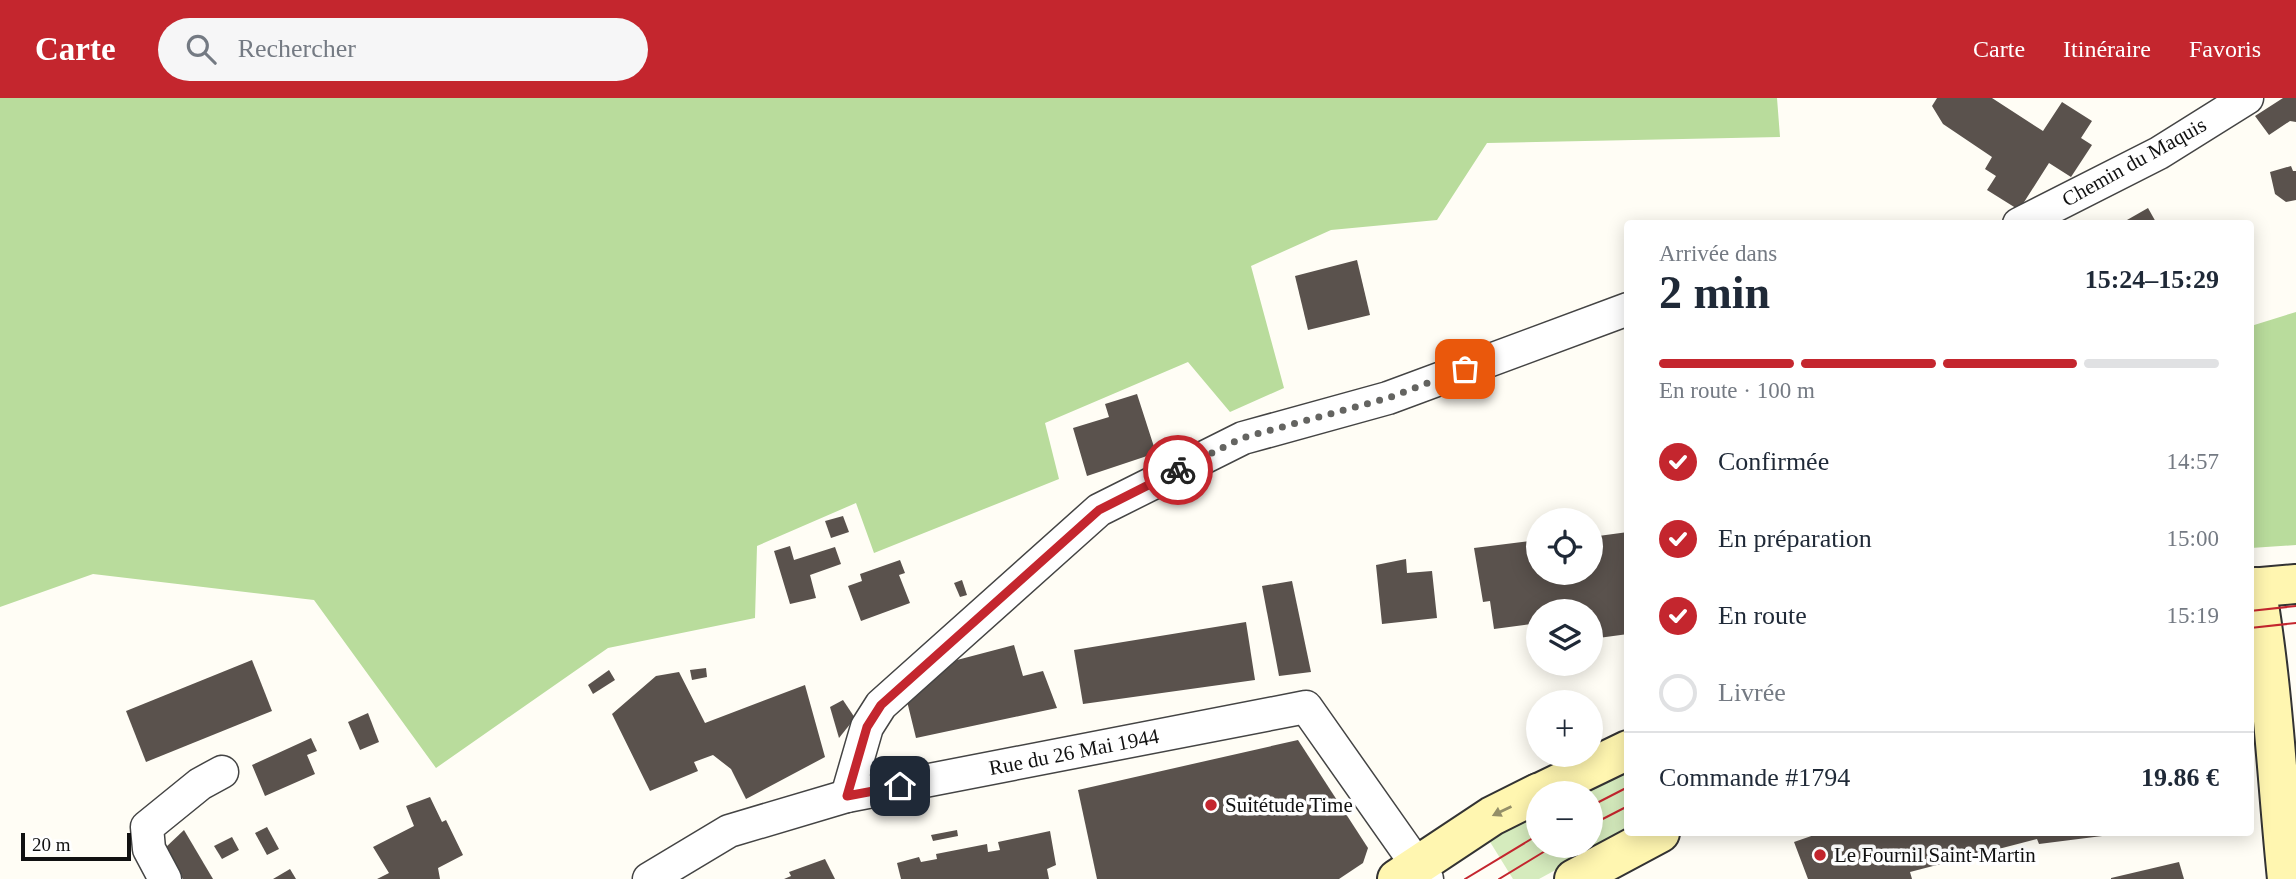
<!DOCTYPE html>
<html lang="fr">
<head>
<meta charset="utf-8">
<style>
  body { margin:0; font-family:"Times New Roman",serif; background:#f6f6f7; color:#1f2937; height:100vh; display:flex; flex-direction:column; font-size:26px; white-space:nowrap }
  * { box-sizing:border-box; margin:0 }
  p { font-size:23px; color:#747a83 }
  .icon { flex:none; width:38px; height:38px; fill:none; stroke:currentColor; stroke-width:2; stroke-linecap:round; stroke-linejoin:round }
  .map { position:relative; flex:1; overflow:hidden }
  .side { position:absolute; left:1624px; top:122px; width:630px; height:616px; display:flex; flex-direction:column; background:#fff; border-radius:7px; box-shadow:0 4px 18px #0003 }
  .side>* { flex:none }
  .buttons { position:absolute; left:1526px; top:410px; display:grid; gap:14px }
  .buttons a { display:grid; place-items:center; width:77px; height:77px; border-radius:50%; background:#fff; box-shadow:0 4px 18px #0003; font-size:35px }
  .scale { position:absolute; left:21px; bottom:18px; width:110px; box-sizing:border-box; padding-left:7px; border:4px solid #111; border-top:0; font-size:19px; line-height:24px; white-space:nowrap; color:#111; -webkit-text-stroke:5px #fff; paint-order:stroke }
  .pin { position:absolute; display:grid; place-items:center; width:60px; height:60px; color:#fff; margin:-30px; border-radius:14px; box-shadow:0 4px 10px #0006 }
  .courier { position:absolute; display:grid; place-items:center; width:70px; height:70px; margin:-35px; border:5px solid #c4262e; border-radius:50%; background:#fff; color:#222; box-shadow:0 2px 9px #0007 }
  .overview em { font-style:normal; font-weight:700 }
  .overview div { display:flex; flex-direction:column-reverse }
  .overview { display:flex; align-items:center; justify-content:space-between; height:119px; padding:0 35px }
  h1 { font-size:46px; font-weight:700; line-height:52px }
  .bar { display:grid; grid-template-columns:repeat(4,1fr); gap:10px 7px; align-content:center; height:84px; padding:0 35px }
  .bar i { height:9px; border-radius:5px; background:#e0e1e3 }
  .bar .current { background:#c4262e }
  .bar p { grid-column:span 4 }
  .line { display:flex; align-items:center; gap:18px; padding:0 35px; border-top:2px solid #e0e1e3 }
  .line div { flex:1 }
  ol { padding:0 35px; list-style:none }
  li { display:flex; align-items:center; gap:21px; height:77px }
  li p { margin-inline-start:auto }
  li .icon { padding:7px; border-radius:50%; background:#c4262e; color:#fff; stroke-width:4 }
  li:last-child { color:#747a83 }
  li i { width:38px; height:38px; border:4px solid #e0e1e3; border-radius:50% }
  header { display:flex; align-items:center; gap:42px; box-sizing:border-box; height:98px; padding:0 35px; background:#c4262e; color:#fff }
  header strong { font-size:33px }
  nav { display:flex; gap:38px; margin-inline-start:auto; font-size:24px }
  .search { width:490px; height:63px; background:#f6f6f7; display:flex; align-items:center; gap:18px; box-sizing:border-box; padding:0 24px; border-radius:38px; color:#747a83; font-size:26px }
  .map>svg:first-child { display:block }
  .green { fill:#d5ebbd }
  .forest { fill:#b9dc9c }
  .building { fill:#5a524d }
  .lines { fill:none; stroke-linecap:round; stroke-linejoin:round }
  .street-casing { stroke:#444; stroke-width:35 }
  .secondary-casing { stroke:#333; stroke-width:42 }
  .street { stroke:#fff; stroke-width:32 }
  .secondary { stroke:#fff6b0; stroke-width:38 }
  .tram { stroke:#c4262e; stroke-width:2 }
  .oneway { fill:#948f68 }
  .done { stroke:#646461; stroke-width:7; stroke-dasharray:0 12.6 }
  .route { stroke:#c4262e; stroke-width:9 }
  .poi-dot { fill:#c4262e; stroke:#fff; stroke-width:2.5 }
  .labels { text-anchor:middle; dominant-baseline:central; stroke-width:7; stroke-linejoin:round; paint-order:stroke }
  .street-label { font-size:21px; fill:#111; stroke:#fff }
  .poi-label { font-size:21px; fill:#111; stroke:#fff; text-anchor:start }
</style>
</head>
<body>
<header>
<strong>Carte</strong>
<div class="search"><svg class="icon" aria-label="search" viewBox="0 0 24 24"><circle cx="10" cy="10" r="6"/><path d="M15 15l6 6"/></svg>Rechercher</div>
<nav><a>Carte</a><a>Itinéraire</a><a>Favoris</a></nav>
</header>
<div class="map">
<svg width="2296" height="781" viewBox="0 0 2296 781">
  <rect width="100%" height="100%" fill="#fffdf5"/>
  <polygon class="green" points="1627,663 1627,733 1539,781 1513,781 1487,739 1538,710 1538,747 1591,747 1591,695 1565,695"/>
  <g class="forest">
    <polygon points="0,0 1777,0 1780,39 1487,45 1437,122 1331,132 1251,168 1284,290 1230,314 1188,264 1045,325 1059,381 874,455 856,405 757,448 755,520 608,550 436,670 314,502 93,476 0,509"/>
    <polygon points="2296,214 2296,447 2251,450 2251,228"/>
  </g>
  <g class="building">
    <polygon points="1937,0 1992,0 2043,33 2062,4 2092,23 2081,40 2092,47 2071,79 2049,65 2019,112 1987,92 1996,78 1985,71 1992,59 1943,26 1932,8"/>
    <polygon points="2283,0 2296,0 2296,24 2290,23 2269,37 2255,18"/>
    <polygon points="2291,68 2293,73 2296,73 2296,102 2286,104 2275,96 2270,74"/>
    <polygon points="2148,110 2157,126 2120,126"/>
    <polygon points="1357,162 1370,217 1308,232 1295,178"/>
    <polygon points="1137,296 1156,355 1087,378 1073,330 1109,319 1105,306"/>
    <polygon points="843,418 849,434 831,440 825,423"/>
    <polygon points="1628,434 1628,536 1591,541 1591,513 1538,513 1538,525 1494,531 1490,503 1483,504 1474,450 1538,442 1538,474 1591,474 1591,439"/>
    <polygon points="790,448 794,462 835,449 841,466 810,477 816,500 790,506 774,453"/>
    <polygon points="1406,461 1407,475 1432,473 1437,520 1382,526 1376,467"/>
    <polygon points="900,462 905,475 899,477 910,505 861,523 848,488 862,483 860,476"/>
    <polygon points="962,482 967,497 960,499 954,485"/>
    <polygon points="1292,483 1311,574 1279,578 1262,488"/>
    <polygon points="1246,524 1255,582 1083,606 1074,552"/>
    <polygon points="1014,547 1023,578 1043,573 1057,610 916,640 905,595 957,562"/>
    <polygon points="252,562 272,613 146,664 126,613"/>
    <polygon points="706,570 707,579 692,582 690,572"/>
    <polygon points="609,572 615,582 593,596 588,587"/>
    <polygon points="679,574 705,625 805,587 825,659 746,701 731,671 713,657 694,664 698,673 650,693 612,616 656,578"/>
    <polygon points="843,602 855,620 839,640 830,609"/>
    <polygon points="368,615 379,644 360,652 348,624"/>
    <polygon points="311,640 317,653 307,657 315,676 265,698 252,667"/>
    <polygon points="1298,642 1368,750 1363,765 1339,781 1097,781 1078,692"/>
    <polygon points="430,699 442,724 446,722 463,757 438,770 440,781 377,781 389,775 373,749 414,728 406,708"/>
    <polygon points="267,729 279,751 267,757 255,735"/>
    <polygon points="184,732 213,781 183,781 175,768 165,750"/>
    <polygon points="957,732 958,738 933,743 931,737"/>
    <polygon points="1050,733 1056,767 1047,771 1049,781 901,781 897,765 919,759 921,764 937,761 936,756 987,746 988,754 1000,752 998,744"/>
    <polygon points="1820,735 2118,735 2118,736 2039,746 2037,741 1910,774 1912,781 1808,781 1794,744"/>
    <polygon points="232,739 239,752 222,761 214,748"/>
    <polygon points="825,761 835,781 784,781 791,778 789,774"/>
    <polygon points="2179,764 2184,781 2111,781 2111,780"/>
    <polygon points="290,771 296,781 273,781"/>
  </g>
  <g class="lines">
    <defs>
      <g id="street">
        <polyline points="2019,126 2159,55 2247,0"/>
        <polyline points="847,698 867,629 881,607 1099,412 1243,340 1388,300 1628,211"/>
        <polyline points="165,781 149,751 147,729 200,686 222,674"/>
        <polyline points="649,781 729,733 847,698 1306,609 1427,781"/>
      </g>
      <g id="secondary">
        <path d="M2256 489C2273 585 2277 684 2287 781"/>
        <polyline points="2250,490 2296,486"/>
        <polyline points="1539,695 1628,652"/>
        <polyline points="1397,781 1492,718 1538,695"/>
        <polyline points="1574,781 1660,735"/>
      </g>
    </defs>
    <use href="#street" class="street-casing"/>
    <use href="#secondary" class="secondary-casing"/>
    <use href="#street" class="street"/>
    <use href="#secondary" class="secondary"/>
    <g class="tram">
      <polyline points="2250,513 2296,508"/>
      <polyline points="2250,530 2296,525"/>
      <polyline points="1591,708 1628,689"/>
      <polyline points="1591,727 1628,708"/>
      <polyline points="1465,781 1538,737"/>
      <polyline points="1499,781 1555,747"/>
    </g>
  </g>
  <defs><path id="oneway-solid" d="M-6-.8H1V-3.2L6.5 0L1 3.2V.8H-6Z" transform="scale(1.75)"/></defs>
  <use class="oneway" href="#oneway-solid" transform="translate(1502 713) rotate(154)"/>
  <g class="lines">
    <polyline class="done" points="1178,372 1242,340 1388,300 1465,271"/>
    <polyline class="route" points="900,688 847,698 867,629 881,607 1099,412 1178,372"/>
  </g>
  <g class="poi-dot">
    <circle cx="1211" cy="707" r="7"/>
    <circle cx="1820" cy="757" r="7"/>
  </g>
  <g class="labels">
    <g class="street-label">
      <text transform="translate(2134 64) rotate(-29)">Chemin du Maquis</text>
      <text transform="translate(1074 654) rotate(-11)">Rue du 26 Mai 1944</text>
    </g>
    <g class="poi-label">
      <text x="1225" y="707">Suitétude Time</text>
      <text x="1834" y="757">Le Fournil Saint-Martin</text>
    </g>
  </g>
</svg>
<div class="buttons">
<a><svg class="icon" aria-label="locate" viewBox="0 0 24 24"><circle cx="12" cy="12" r="6"/><path d="M12 2v4M12 18v4M2 12h4M18 12h4"/></svg></a>
<a><svg class="icon" aria-label="layers" viewBox="0 0 24 24"><path d="M12 4l9 5-9 5-9-5zM3 14l9 5 9-5"/></svg></a>
<a>+</a>
<a>−</a>
</div>
<div class="scale">20 m</div>
<div class="pin" style="left:1465px;top:271px;background:#ea580c"><svg class="icon" aria-label="bag" viewBox="0 0 24 24"><path d="M5 8h14l-1 12H6zM9 8a3 3 0 0 1 6 0"/></svg></div>
<div class="pin" style="left:900px;top:688px;background:#1f2937"><svg class="icon" aria-label="home" viewBox="0 0 24 24"><path d="M3 11l9-7 9 7M6 9v11h12V9"/></svg></div>
<div class="courier" style="left:1178px;top:372px"><svg class="icon" aria-label="bike" viewBox="0 0 24 24"><circle cx="6" cy="16" r="4"/><circle cx="18" cy="16" r="4"/><path d="M6 16l4-8h5l3 8M10 8l3 8H6M13 5h3"/></svg></div>
<section class="side">
<div class="overview"><div><h1>2 min</h1><p>Arrivée dans</p></div><em>15:24–15:29</em></div>
<div class="bar"><i class="current"></i><i class="current"></i><i class="current"></i><i></i><p>En route · 100 m</p></div>
<ol>
<li><svg class="icon" aria-label="check" viewBox="0 0 24 24"><path d="M5 12l5 5 9-10"/></svg>Confirmée<p>14:57</p></li>
<li><svg class="icon" aria-label="check" viewBox="0 0 24 24"><path d="M5 12l5 5 9-10"/></svg>En préparation<p>15:00</p></li>
<li><svg class="icon" aria-label="check" viewBox="0 0 24 24"><path d="M5 12l5 5 9-10"/></svg>En route<p>15:19</p></li>
<li><i></i>Livrée</li>
</ol>
<div class="line" style="height:91px"><div>Commande #1794</div><b>19.86 €</b></div>
</section>
</div>
</body>
</html>
